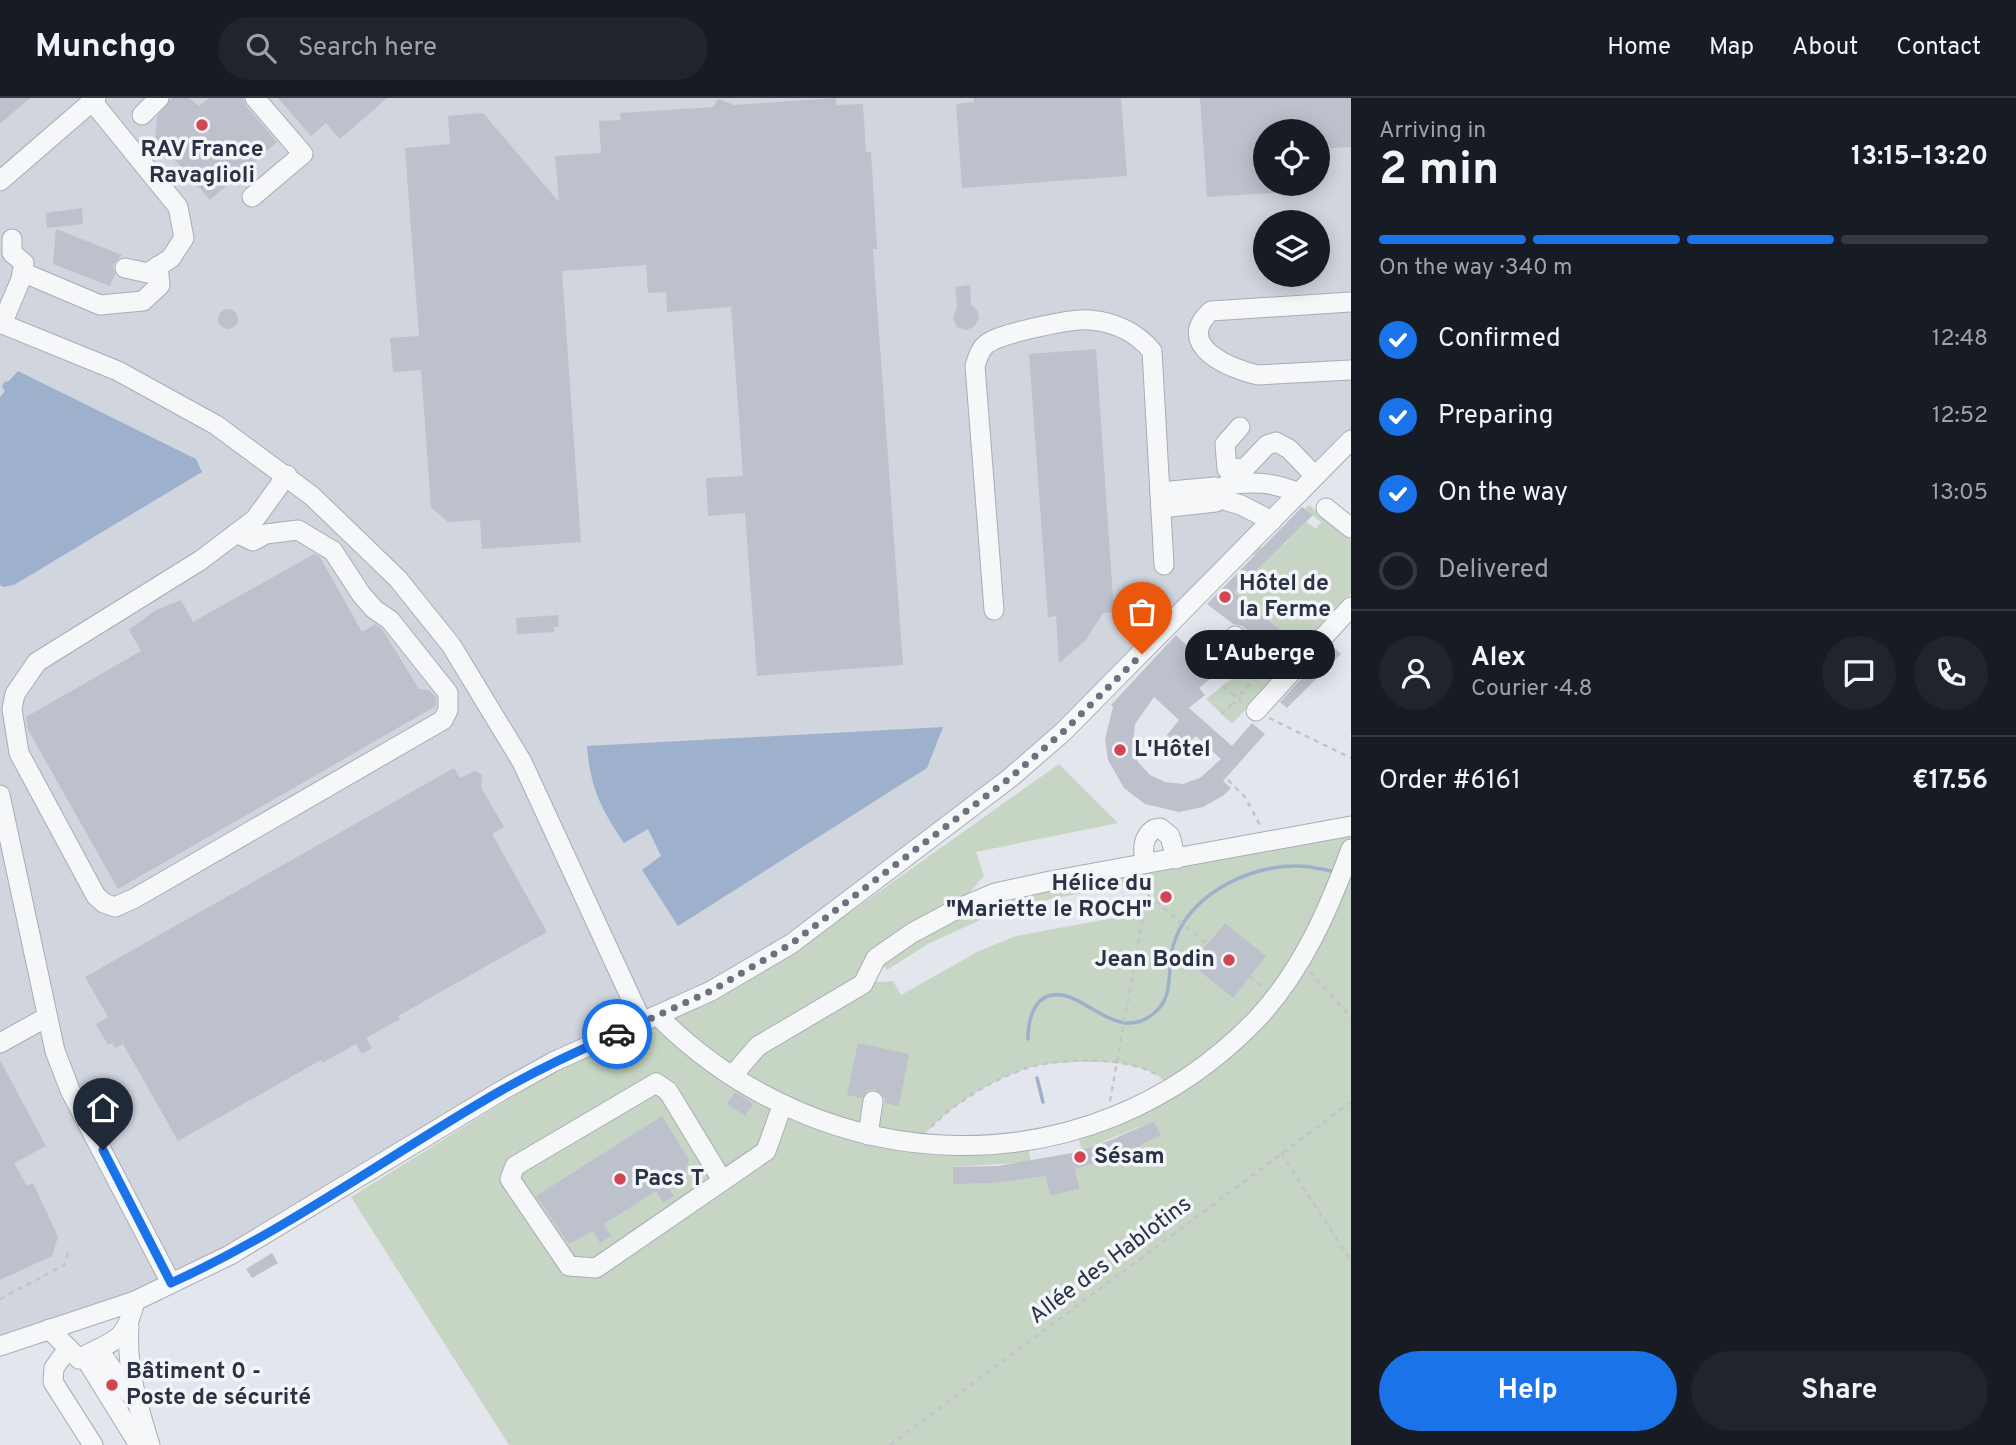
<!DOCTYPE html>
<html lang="en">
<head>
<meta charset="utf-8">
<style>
  body { margin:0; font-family:Overpass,sans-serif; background:#20242c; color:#f1f3f6; height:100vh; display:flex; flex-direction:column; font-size:26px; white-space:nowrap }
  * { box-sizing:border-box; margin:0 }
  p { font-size:23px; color:#9ea1a6 }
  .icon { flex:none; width:38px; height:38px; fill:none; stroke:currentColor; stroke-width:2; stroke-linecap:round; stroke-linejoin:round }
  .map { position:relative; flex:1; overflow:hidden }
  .side { display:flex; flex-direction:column; background:#171b24; width:665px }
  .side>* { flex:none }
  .tools { position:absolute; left:1253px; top:21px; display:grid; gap:14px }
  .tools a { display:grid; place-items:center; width:77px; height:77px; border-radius:50%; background:#171b24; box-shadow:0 4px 18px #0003; font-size:35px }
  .pin { position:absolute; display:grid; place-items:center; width:60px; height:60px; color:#fff; margin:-72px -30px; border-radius:50% 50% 50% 0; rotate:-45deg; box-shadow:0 0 7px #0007 }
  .pin .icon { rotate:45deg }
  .courier { position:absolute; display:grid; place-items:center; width:70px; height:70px; margin:-35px; border:5px solid #1a73e8; border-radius:50%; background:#fff; color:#222; box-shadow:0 2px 9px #0007 }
  .bubble { position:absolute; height:49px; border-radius:24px; background:#171b24; box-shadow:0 4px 18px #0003; font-size:23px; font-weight:700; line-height:49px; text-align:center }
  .head em { font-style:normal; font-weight:700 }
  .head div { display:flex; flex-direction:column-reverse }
  .head { display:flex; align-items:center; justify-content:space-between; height:119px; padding:0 28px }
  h1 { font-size:46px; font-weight:700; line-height:52px }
  .bar { display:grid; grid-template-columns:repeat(4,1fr); gap:10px 7px; align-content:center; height:84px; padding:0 28px }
  .bar i { height:9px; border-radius:5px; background:#363941 }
  .bar .on { background:#1a73e8 }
  .bar p { grid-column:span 4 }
  .line { display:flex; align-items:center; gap:18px; padding:0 28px; border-top:2px solid #363941 }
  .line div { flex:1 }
  .round { display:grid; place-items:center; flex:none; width:74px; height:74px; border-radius:37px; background:#20242c }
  ol { padding:0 28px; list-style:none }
  li { display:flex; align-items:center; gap:21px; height:77px }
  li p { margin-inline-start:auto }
  li .icon { padding:7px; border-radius:50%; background:#1a73e8; color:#fff; stroke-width:4 }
  li:last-child { color:#9ea1a6 }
  li i { width:38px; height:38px; border:4px solid #363941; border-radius:50% }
  .button { display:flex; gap:14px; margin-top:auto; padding:14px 28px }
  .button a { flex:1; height:80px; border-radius:42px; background:#1a73e8; color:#fff; font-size:28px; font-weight:700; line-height:80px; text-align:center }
  .button a+a { background:#20242c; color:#f1f3f6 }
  header { display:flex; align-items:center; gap:42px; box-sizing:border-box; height:98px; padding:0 35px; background:#171b24; border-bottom:2px solid #363941 }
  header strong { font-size:33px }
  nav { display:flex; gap:38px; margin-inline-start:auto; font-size:24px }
  .search { width:490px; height:63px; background:#20242c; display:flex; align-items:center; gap:18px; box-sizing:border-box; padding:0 24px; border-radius:38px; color:#9ea1a6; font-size:26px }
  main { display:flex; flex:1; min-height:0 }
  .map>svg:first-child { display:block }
  .built { fill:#d1d5de; fill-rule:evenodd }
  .green { fill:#c7d6c4; fill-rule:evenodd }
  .water { fill:#9db1cc }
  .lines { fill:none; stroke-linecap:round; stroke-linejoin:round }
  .stream { stroke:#9db1cc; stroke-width:3.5 }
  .building { fill:#bdc1cc; fill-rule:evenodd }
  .minor-casing { stroke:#a8acb7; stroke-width:21 }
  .path { stroke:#c1c4ca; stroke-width:2.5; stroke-dasharray:5 5; stroke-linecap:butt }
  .minor { stroke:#f6f7f9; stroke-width:19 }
  .done { stroke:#6b717f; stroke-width:7; stroke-dasharray:0 12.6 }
  .route { stroke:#1a73e8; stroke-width:9 }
  .poi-dot { fill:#d34551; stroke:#f3f5f9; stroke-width:2.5 }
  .labels { text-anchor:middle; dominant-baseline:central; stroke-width:7; stroke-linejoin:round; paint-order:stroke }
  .poi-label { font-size:23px; font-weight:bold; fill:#2a3245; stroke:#f3f5f9; text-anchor:start }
  .street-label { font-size:23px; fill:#2a3245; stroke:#f3f5f9 }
</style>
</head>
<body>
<header>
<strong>Munchgo</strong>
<div class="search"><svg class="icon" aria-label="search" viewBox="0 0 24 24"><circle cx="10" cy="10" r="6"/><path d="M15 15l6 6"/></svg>Search here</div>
<nav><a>Home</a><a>Map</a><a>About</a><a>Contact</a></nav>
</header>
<main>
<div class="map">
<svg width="1351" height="1347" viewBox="0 0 1351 1347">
  <rect width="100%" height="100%" fill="#e3e6ec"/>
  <path class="built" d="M0 0H1351V342L1094 604 791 846 553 964 230 1157 0 1248ZM1265 33H1318V86H1265ZM1265 124H1318V177H1265Z"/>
  <g class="green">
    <polygon points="1309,407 1351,442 1351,496 1290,560 1280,566 1252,542 1260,534 1274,546 1283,534 1234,494 1261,465 1252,456 1260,448 1269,457 1282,444 1285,446 1304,422 1316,431 1321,424 1305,411"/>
    <polygon points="1255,562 1276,578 1232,626 1206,601"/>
    <path d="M1059 666 1118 725 976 754 984 778 956 810 1351 728V1347H509L351 1099 528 989 585 958 708 903 773 869ZM1150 782C1158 792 1153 806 1145 814L1016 838 979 853 901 897 893 883 863 885 877 860 887 872 928 846 1006 810ZM1075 964C1111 964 1144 962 1172 989L1076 1032 1082 1052 1154 1023 1161 1037 1116 1057 1075 1069 1080 1091 1050 1098 1044 1076 953 1085V1069L1031 1064 1027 1044 918 1045C940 1013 993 980 1031 969 1045 965 1061 965 1075 964Z"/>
  </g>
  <g class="water">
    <polygon points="18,273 196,361 202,374 14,487 3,489 0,487 0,299 5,293 2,289 4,284 9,283"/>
    <path d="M943 629 927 670 678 828 642 772 661 758 648 731 624 745C601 711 590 689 587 648Z"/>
  </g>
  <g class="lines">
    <g class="stream">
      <path d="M1028 941C1028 919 1036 890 1066 898 1093 905 1121 942 1153 916 1176 898 1166 872 1173 848 1187 798 1247 768 1295 768 1306 767 1320 771 1331 773"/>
      <polyline points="1037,980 1043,1004"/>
    </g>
  </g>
  <g class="building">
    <polygon points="0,0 30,0 0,26"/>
    <polygon points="172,0 189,0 199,8 209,0 243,0 246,8 277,44 210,102 155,39 157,19"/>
    <polygon points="278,0 387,0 340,41 326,25 311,38"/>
    <polygon points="836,0 836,7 863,6 866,54 871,54 877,151 873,151 903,567 757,578 745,415 708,418 706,380 743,378 731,209 667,214 666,194 648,195 646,167 562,173 581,444 482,451 480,422 448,424 431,409 421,272 393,274 390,240 419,238 405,50 450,46 448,18 483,15 559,104 555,58 601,55 599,23 621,22 620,15 713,9 718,1 734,7"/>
    <polygon points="974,0 1121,0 1127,78 962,90 956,6 974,4"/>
    <polygon points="1200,0 1351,0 1351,49 1318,51 1318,33 1265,33 1265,86 1288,86 1288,94 1207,99"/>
    <polygon points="82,110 83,126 47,130 46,115"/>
    <polygon points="56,131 122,157 113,167 115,176 110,188 53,166"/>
    <polygon points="970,187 971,207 977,212 979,220 974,229 966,232 957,229 953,220 957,209 955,189"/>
    <circle cx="228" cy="221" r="10"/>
    <polygon points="1096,251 1114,514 1103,515 1085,543 1059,565 1056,518 1048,519 1029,256"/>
    <polygon points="1302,409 1313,417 1234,494 1283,534 1273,546 1260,534 1255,539 1242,528 1233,526 1207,506"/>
    <polygon points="314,456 320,459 362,534 375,526 382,531 419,591 429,592 436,599 436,608 118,791 28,632 26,619 141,553 129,532 156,512 181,502 193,524"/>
    <polygon points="558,517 559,529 554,529 554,534 517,536 516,520"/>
    <path d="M1176 537 1201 562 1219 549 1231 564 1199 590 1205 597 1189 610 1232 648 1252 625 1265 636 1223 683 1231 690 1224 697 1203 709 1179 714 1145 706 1124 690 1108 662 1105 641 1113 609 1111 607ZM1154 599 1179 622 1167 637 1170 648 1176 651 1183 650 1196 638 1221 661 1200 680 1183 686 1165 684 1150 677 1138 664 1133 647 1135 626Z"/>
    <polygon points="1332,548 1341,556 1287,610 1280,604"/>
    <polygon points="454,670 460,680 475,673 482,677 481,689 504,729 492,736 547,834 398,918 400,921 366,940 372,950 362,956 356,946 322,965 321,962 178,1043 123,946 115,950 112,945 108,947 96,926 108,919 85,879"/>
    <polygon points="1225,825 1266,858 1233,900 1191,866"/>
    <polygon points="858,945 909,956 899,1008 885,1005 884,998 875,991 868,992 861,1000 847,997"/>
    <polygon points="0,962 46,1048 14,1065 27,1088 33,1085 58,1139 52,1158 0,1182"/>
    <polygon points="735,994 751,1004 752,1008 745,1018 727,1006"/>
    <polygon points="662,1018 689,1062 685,1075 667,1086 674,1098 663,1105 656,1093 604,1126 611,1138 600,1145 593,1133 569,1146 536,1098"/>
    <polygon points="1154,1023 1161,1037 1127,1054 1075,1071 1080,1091 1050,1098 1045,1078 993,1085 953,1086 953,1069 998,1068 1072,1055 1111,1042"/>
    <polygon points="272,1155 278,1165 252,1180 246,1171"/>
  </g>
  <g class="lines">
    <defs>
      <g id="minor">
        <polyline points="92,3 178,109 184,140 171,160 148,175 125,170"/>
        <polyline points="142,17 159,0"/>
        <polyline points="0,83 96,0"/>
        <polyline points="252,99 303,56 255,0"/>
        <polyline points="22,174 100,207 143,203 160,187 158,168"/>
        <path d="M1351 204 1211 213C1173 247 1230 271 1258 277L1351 272"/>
        <polyline points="0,225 118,273 216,327 312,398 398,481 451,547 522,664 642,924"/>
        <polyline points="2,226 21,181 24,165 12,155 12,141"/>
        <polyline points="1240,329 1225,346 1227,371 1245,370 1267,347 1276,344 1289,351 1315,378"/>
        <path d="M1226 387C1253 383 1273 384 1299 395"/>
        <polyline points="1160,394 1215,389"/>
        <polyline points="1227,403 1241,407 1272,423"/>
        <polyline points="1161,410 1216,404"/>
        <polyline points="1326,410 1351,430"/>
        <polyline points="236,435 253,443 266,436 298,432 333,453 361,496 374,511 390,522 448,595 448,612 443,622 135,800 115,809 104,805 96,798 19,655 12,611 15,596 37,564 201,462 255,421 287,377"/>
        <path d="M994 512 975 268C978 259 980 250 988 245 1003 235 1073 220 1090 222 1115 224 1137 235 1152 253L1164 467"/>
        <polyline points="1235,538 1285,580"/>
        <polyline points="1256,613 1351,509"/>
        <polyline points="0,697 55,953 70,992 171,1185"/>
        <path d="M1146 765C1142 752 1142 740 1154 731L1160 730 1170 738 1176 761"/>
        <path d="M658 918C825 1085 1089 1095 1256 922 1302 873 1328 813 1351 751"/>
        <polyline points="0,945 47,919"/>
        <polyline points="733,977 758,948 863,886 876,860 912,835 955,812 995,795 1050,783 1351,728"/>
        <polyline points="868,1037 873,1003"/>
        <polyline points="722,1082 668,993 656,985 515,1068 510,1081 569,1168 596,1170 766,1053 782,1008"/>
        <path d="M129 1229C126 1270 138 1309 150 1347"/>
        <path d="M49 1231 79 1261C116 1240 124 1247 135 1203"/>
        <polyline points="0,1248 135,1203 230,1157 501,993 553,964 711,893 791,846 1010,680 1063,634 1351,342"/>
        <polyline points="98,1251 130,1296"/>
        <polyline points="67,1252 54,1270 53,1284 93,1347"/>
        <polyline points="84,1258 139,1347"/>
      </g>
    </defs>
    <use href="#minor" class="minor-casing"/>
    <g class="path">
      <polyline points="1223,588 1233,597"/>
      <polyline points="1240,597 1259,577"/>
      <polyline points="1240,604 1240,597 1233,597 1233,605 1242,605"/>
      <polyline points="1221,616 1233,605"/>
      <polyline points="1269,620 1351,660"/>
      <polyline points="1228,682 1245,699 1261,729"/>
      <polyline points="1148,797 1207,846"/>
      <polyline points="1310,874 1351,919"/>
      <polyline points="1250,878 1264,890"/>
      <polyline points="1110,1003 1147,796"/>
      <path d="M931 1029C955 1004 994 981 1027 970 1062 959 1128 958 1159 978"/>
      <polyline points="1281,1055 1351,1163"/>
      <polyline points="0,1201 64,1167 68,1155"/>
      <polyline points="890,1347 1351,1004"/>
    </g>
    <use href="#minor" class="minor"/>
  </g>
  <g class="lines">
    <polyline class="done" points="617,936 711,893 791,846 1010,680 1063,634 1142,556"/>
    <path class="route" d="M103 1052 171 1185C288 1132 392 1055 502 992 539 971 577 953 617 936"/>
  </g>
  <g class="poi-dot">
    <circle cx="202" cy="27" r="7"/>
    <circle cx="1225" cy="499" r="7"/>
    <circle cx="1120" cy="652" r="7"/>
    <circle cx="1166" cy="799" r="7"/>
    <circle cx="1229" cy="862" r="7"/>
    <circle cx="1080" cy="1059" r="7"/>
    <circle cx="620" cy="1081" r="7"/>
    <circle cx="112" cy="1287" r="7"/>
  </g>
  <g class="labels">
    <g class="poi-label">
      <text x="202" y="52" text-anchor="middle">RAV France<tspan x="202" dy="26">Ravaglioli</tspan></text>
      <text x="1239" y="486">Hôtel de<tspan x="1239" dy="26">la Ferme</tspan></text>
      <text x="1134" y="652">L'Hôtel</text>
      <text x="1152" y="786" text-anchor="end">Hélice du<tspan x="1152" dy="26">"Mariette le ROCH"</tspan></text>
      <text x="1215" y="862" text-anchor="end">Jean Bodin</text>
      <text x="1094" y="1059">Sésam</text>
      <text x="634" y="1081">Pacs T</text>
      <text x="126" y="1274">Bâtiment 0 -<tspan x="126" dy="26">Poste de sécurité</tspan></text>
    </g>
    <g class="street-label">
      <text transform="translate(1111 1163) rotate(-37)">Allée des Hablotins</text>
    </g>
  </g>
</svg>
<div class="tools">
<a><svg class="icon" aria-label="locate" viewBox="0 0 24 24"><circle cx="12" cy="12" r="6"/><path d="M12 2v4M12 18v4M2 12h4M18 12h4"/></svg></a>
<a><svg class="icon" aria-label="layers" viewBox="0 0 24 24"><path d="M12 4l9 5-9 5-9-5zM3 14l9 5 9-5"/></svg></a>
</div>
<div class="pin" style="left:1142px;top:556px;background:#ea580c"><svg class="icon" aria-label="bag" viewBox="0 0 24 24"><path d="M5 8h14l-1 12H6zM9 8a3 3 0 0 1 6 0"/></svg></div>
<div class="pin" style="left:103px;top:1052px;background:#1f2937"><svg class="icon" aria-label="home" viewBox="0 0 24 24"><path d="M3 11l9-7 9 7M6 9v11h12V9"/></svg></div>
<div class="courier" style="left:617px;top:936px"><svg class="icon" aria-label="car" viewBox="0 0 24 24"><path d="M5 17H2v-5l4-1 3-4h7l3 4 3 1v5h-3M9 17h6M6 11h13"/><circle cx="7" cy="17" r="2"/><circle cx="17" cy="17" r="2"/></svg></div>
<div class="bubble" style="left:1185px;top:532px;width:150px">L'Auberge</div>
</div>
<section class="side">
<div class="head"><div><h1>2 min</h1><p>Arriving in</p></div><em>13:15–13:20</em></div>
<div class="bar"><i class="on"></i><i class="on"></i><i class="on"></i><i></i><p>On the way · 340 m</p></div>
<ol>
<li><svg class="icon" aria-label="check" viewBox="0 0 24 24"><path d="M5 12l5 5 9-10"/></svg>Confirmed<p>12:48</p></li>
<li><svg class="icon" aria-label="check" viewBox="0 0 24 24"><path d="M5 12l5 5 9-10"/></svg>Preparing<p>12:52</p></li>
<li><svg class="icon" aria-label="check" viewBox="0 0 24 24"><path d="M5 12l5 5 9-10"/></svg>On the way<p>13:05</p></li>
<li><i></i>Delivered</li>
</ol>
<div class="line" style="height:126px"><a class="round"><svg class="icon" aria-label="person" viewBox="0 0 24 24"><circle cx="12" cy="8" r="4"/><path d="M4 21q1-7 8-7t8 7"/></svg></a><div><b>Alex</b><p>Courier · 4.8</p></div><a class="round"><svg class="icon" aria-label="chat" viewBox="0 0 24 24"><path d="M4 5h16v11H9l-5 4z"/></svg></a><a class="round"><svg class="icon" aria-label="phone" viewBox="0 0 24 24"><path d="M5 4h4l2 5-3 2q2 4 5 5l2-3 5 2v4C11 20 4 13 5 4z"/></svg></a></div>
<div class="line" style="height:91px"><div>Order #6161</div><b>€17.56</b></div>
<div class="button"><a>Help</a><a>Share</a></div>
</section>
</main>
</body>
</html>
